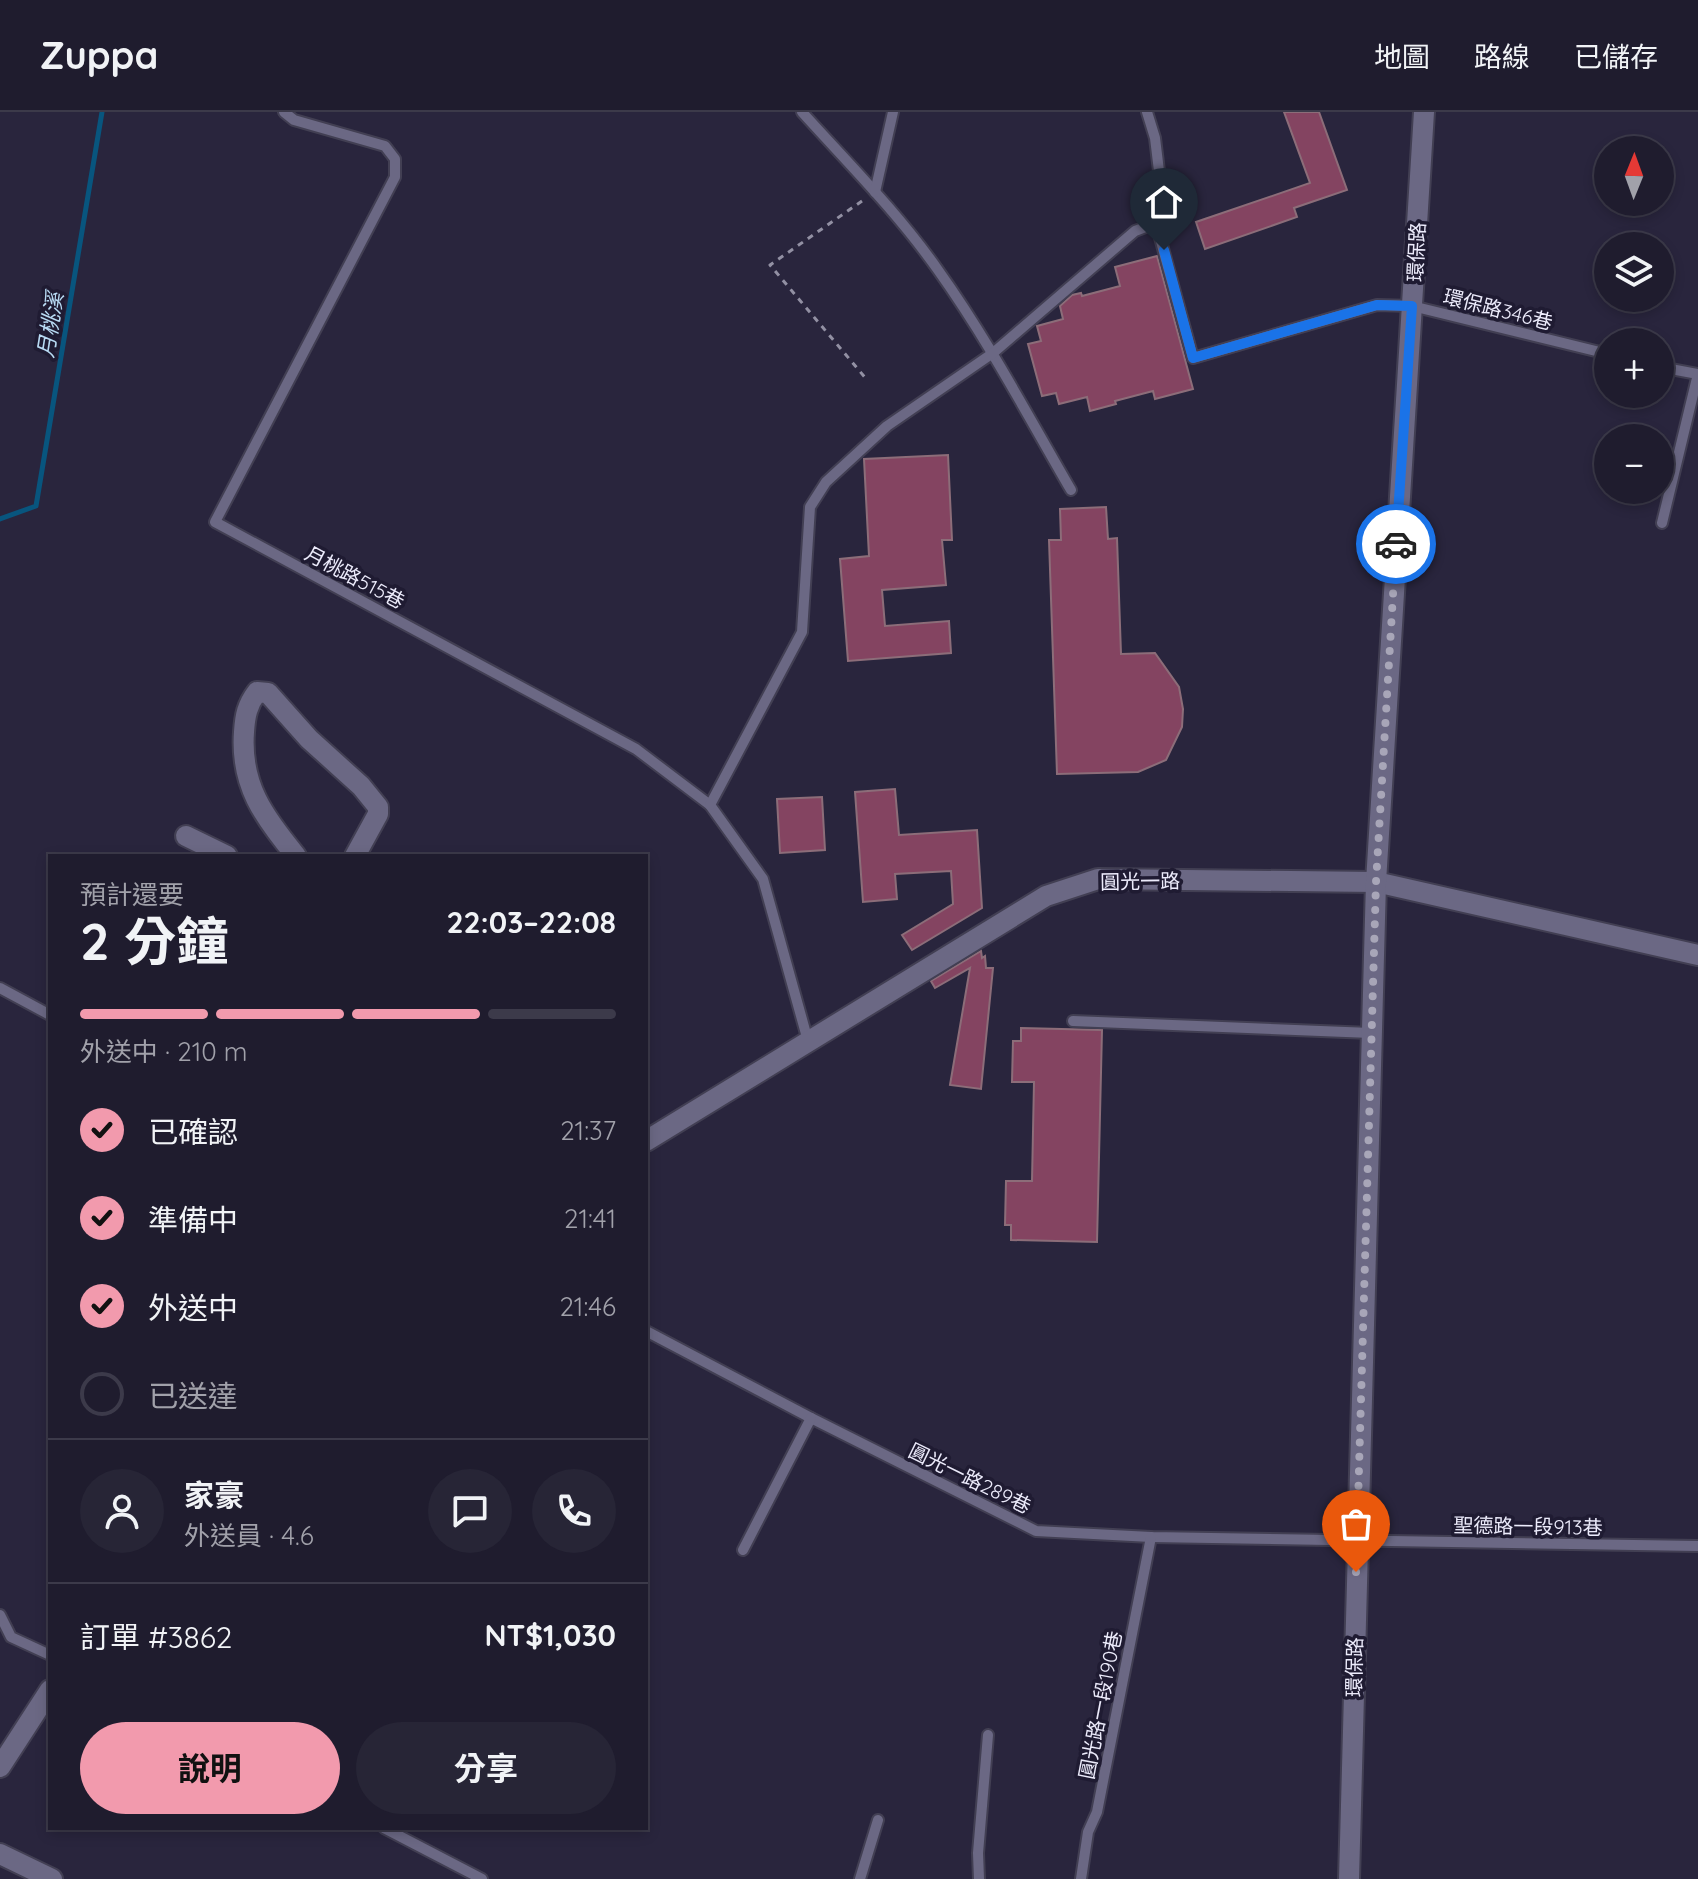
<!DOCTYPE html>
<html lang="zh-TW">
<head>
<meta charset="utf-8">
<style>
  body { margin:0; font-family:Quicksand,"Noto Sans TC",sans-serif; background:#272536; color:#f1f3f6; height:100vh; display:flex; flex-direction:column; font-size:30px; white-space:nowrap }
  * { box-sizing:border-box; margin:0 }
  p { font-size:26px; color:#a1a1aa }
  .icon { flex:none; width:44px; height:44px; fill:none; stroke:currentColor; stroke-width:2; stroke-linecap:round; stroke-linejoin:round }
  .map { position:relative; flex:1; overflow:hidden }
  .sheet { position:absolute; left:48px; top:742px; width:600px; height:976px; display:flex; flex-direction:column; background:#1f1c2e; border-radius:0px; box-shadow:0 4px 12px #0003,0 0 0 2px #3c3a4a }
  .sheet>* { flex:none }
  .needle { width:52px; rotate:1deg }
  .controls { position:absolute; left:1594px; top:24px; display:grid; gap:16px }
  .controls a { display:grid; place-items:center; width:80px; height:80px; border-radius:50%; background:#1f1c2e; box-shadow:0 4px 12px #0003,0 0 0 2px #3c3a4a; font-size:40px }
  .pin { position:absolute; display:grid; place-items:center; width:68px; height:68px; color:#fff; margin:-82px -34px; border-radius:50% 50% 50% 0; rotate:-45deg; box-shadow:0 0 8px #0007 }
  .pin .icon { rotate:45deg }
  .courier { position:absolute; display:grid; place-items:center; width:80px; height:80px; margin:-40px; border:6px solid #1a73e8; border-radius:50%; background:#fff; color:#222; box-shadow:0 2px 10px #0007 }
  .headline em { font-style:normal; font-weight:700 }
  .headline div { display:flex; flex-direction:column-reverse }
  .headline { display:flex; align-items:center; justify-content:space-between; height:136px; padding:0 32px }
  h1 { font-size:52px; font-weight:700; line-height:60px }
  .bar { display:grid; grid-template-columns:repeat(4,1fr); gap:12px 8px; align-content:center; height:96px; padding:0 32px }
  .bar i { height:10px; border-radius:6px; background:#3c3a4a }
  .bar .current { background:#f29aad }
  .bar p { grid-column:span 4 }
  .line { display:flex; align-items:center; gap:20px; padding:0 32px; border-top:2px solid #3c3a4a }
  .line div { flex:1 }
  .round { display:grid; place-items:center; flex:none; width:84px; height:84px; border-radius:42px; background:#272536 }
  ol { padding:0 32px; list-style:none }
  li { display:flex; align-items:center; gap:24px; height:88px }
  li p { margin-inline-start:auto }
  li .icon { padding:8px; border-radius:50%; background:#f29aad; color:#111; stroke-width:4 }
  li:last-child { color:#a1a1aa }
  li i { width:44px; height:44px; border:4px solid #3c3a4a; border-radius:50% }
  .primary-button { display:flex; gap:16px; margin-top:auto; padding:16px 32px }
  .primary-button a { flex:1; height:92px; border-radius:48px; background:#f29aad; color:#111; font-size:32px; font-weight:700; line-height:92px; text-align:center }
  .primary-button a+a { background:#272536; color:#f1f3f6 }
  header { display:flex; align-items:center; gap:48px; box-sizing:border-box; height:112px; padding:0 40px; background:#1f1c2e; border-bottom:2px solid #3c3a4a }
  header strong { font-size:38px }
  nav { display:flex; gap:44px; margin-inline-start:auto; font-size:28px }
  .map>svg:first-child { display:block }
  .lines { fill:none; stroke-linecap:round; stroke-linejoin:round }
  .stream { stroke:#08557e; stroke-width:5 }
  .building { fill:#844461; stroke:#8c6d79; stroke-width:2 }
  .lane-casing { stroke:#423f53; stroke-width:14 }
  .street-casing { stroke:#423f53; stroke-width:24 }
  .path { stroke:#9290a3; stroke-width:3; stroke-dasharray:6 6; stroke-linecap:butt }
  .lane { stroke:#6b6884; stroke-width:10 }
  .street { stroke:#6b6884; stroke-width:20 }
  .done { stroke:#a8a6b8; stroke-width:8; stroke-dasharray:0 14.4 }
  .route { stroke:#1a73e8; stroke-width:10 }
  .labels { text-anchor:middle; dominant-baseline:central; stroke-width:7; stroke-linejoin:round; paint-order:stroke }
  .street-label { font-size:20px; fill:#ecebfb; stroke:#1f1b32 }
  .water-label { font-size:22px; font-style:italic; fill:#b8daf3; stroke:#1f1b32 }
</style>
</head>
<body>
<header>
<strong>Zuppa</strong>
<nav><a>地圖</a><a>路線</a><a>已儲存</a></nav>
</header>
<div class="map">
<svg width="1698" height="1767" viewBox="0 0 1698 1767">
  <rect width="100%" height="100%" fill="#29253d"/>
  <g class="lines">
    <polyline class="stream" points="0,407 36,394 102,0"/>
  </g>
  <g class="building">
    <polygon points="1284,0 1319,0 1347,78 1294,96 1297,105 1205,137 1196,110 1310,71"/>
    <polygon points="1157,144 1193,277 1155,287 1153,279 1115,289 1116,292 1090,299 1087,285 1059,292 1056,281 1042,284 1028,232 1041,229 1037,214 1063,207 1060,194 1072,183 1081,181 1082,184 1120,174 1115,155"/>
    <polygon points="948,343 952,428 942,428 946,473 882,478 885,514 949,509 951,541 848,549 840,447 869,444 864,347"/>
    <polygon points="1106,395 1108,427 1117,426 1121,542 1155,541 1179,575 1183,597 1182,615 1166,648 1138,660 1057,662 1049,428 1061,428 1060,397"/>
    <polygon points="895,677 899,723 977,718 982,796 912,838 902,823 953,792 951,759 895,762 897,787 863,790 855,680"/>
    <polygon points="822,685 825,738 780,741 777,687"/>
    <polygon points="981,839 982,846 985,844 986,856 993,856 981,977 950,973 970,856 935,876 931,869"/>
    <polygon points="1021,916 1102,918 1097,1130 1011,1128 1011,1113 1005,1113 1006,1069 1032,1069 1034,970 1012,970 1013,929 1021,929"/>
  </g>
  <g class="lines">
    <defs>
      <g id="lane">
        <polyline points="284,0 294,8 385,34 395,47 395,65 215,410 636,637 710,693 763,767 808,929"/>
        <path d="M802 0C848 51 898 101 938 158 988 228 1028 304 1071 378"/>
        <polyline points="1147,0 1155,26 1159,59 1156,111 1193,246 1377,193 1412,194 1608,242"/>
        <polyline points="875,80 893,0"/>
        <polyline points="1660,255 1698,262"/>
        <polyline points="1662,411 1698,262"/>
        <polyline points="710,693 802,520 810,395 826,370 887,314 993,241 1135,119 1156,111"/>
        <polyline points="0,876 50,903"/>
        <polyline points="1073,909 1371,921"/>
        <polyline points="646,1219 811,1306 1036,1419 1151,1425 1698,1434"/>
        <polyline points="743,1438 811,1306"/>
        <polyline points="0,1503 11,1525 50,1543"/>
        <polyline points="384,1716 482,1767"/>
        <polyline points="860,1767 878,1708"/>
        <polyline points="979,1767 978,1741 988,1623"/>
        <polyline points="1081,1767 1088,1720 1097,1700 1151,1425"/>
      </g>
      <g id="street">
        <polyline points="186,724 227,744"/>
        <path d="M296 744C264 705 240 673 244 620 245 604 247 593 257 580L268 581 309 627 361 674 378 695V702L355 744"/>
        <polyline points="646,1029 1046,784 1098,767 1376,770 1698,843"/>
        <polyline points="0,1655 50,1578"/>
        <polyline points="0,1742 52,1767"/>
        <polyline points="1349,1767 1376,770 1424,0"/>
      </g>
    </defs>
    <use href="#lane" class="lane-casing"/>
    <use href="#street" class="street-casing"/>
    <polyline class="path" points="862,89 770,153 868,269"/>
    <use href="#lane" class="lane"/>
    <use href="#street" class="street"/>
  </g>
  <g class="lines">
    <polyline class="done" points="1356,1460 1376,770 1396,432"/>
    <polyline class="route" points="1164,138 1193,246 1377,193 1412,194 1396,432"/>
  </g>
  <g class="labels">
    <g class="street-label">
      <text transform="translate(1416 140) rotate(-87)">環保路</text>
      <text transform="translate(1498 197) rotate(14)">環保路346巷</text>
      <text transform="translate(355 465) rotate(28)">月桃路515巷</text>
      <text transform="translate(1140 769) rotate(-1)">圓光一路</text>
      <text transform="translate(970 1366) rotate(26)">圓光一路289巷</text>
      <text transform="translate(1528 1414) rotate(1)">聖德路一段913巷</text>
      <text transform="translate(1354 1555) rotate(-89)">環保路</text>
      <text transform="translate(1100 1593) rotate(-79)">圓光路一段190巷</text>
    </g>
    <g class="water-label">
      <text transform="translate(50 213) rotate(-81)">月桃溪</text>
    </g>
  </g>
</svg>
<div class="controls">
<a><svg class="needle" viewBox="-14 -14 28 28"><path d="M0-13l5 13h-10z" fill="#e53935"/><path d="M0 13l5-13h-10z" fill="#a1a1aa"/></svg></a>
<a><svg class="icon" aria-label="layers" viewBox="0 0 24 24"><path d="M12 4l9 5-9 5-9-5zM3 14l9 5 9-5"/></svg></a>
<a>+</a>
<a>−</a>
</div>
<div class="pin" style="left:1356px;top:1460px;background:#ea580c"><svg class="icon" aria-label="bag" viewBox="0 0 24 24"><path d="M5 8h14l-1 12H6zM9 8a3 3 0 0 1 6 0"/></svg></div>
<div class="pin" style="left:1164px;top:138px;background:#1f2937"><svg class="icon" aria-label="home" viewBox="0 0 24 24"><path d="M3 11l9-7 9 7M6 9v11h12V9"/></svg></div>
<div class="courier" style="left:1396px;top:432px"><svg class="icon" aria-label="car" viewBox="0 0 24 24"><path d="M5 17H2v-5l4-1 3-4h7l3 4 3 1v5h-3M9 17h6M6 11h13"/><circle cx="7" cy="17" r="2"/><circle cx="17" cy="17" r="2"/></svg></div>
<section class="sheet">
<div class="headline"><div><h1>2 分鐘</h1><p>預計還要</p></div><em>22:03–22:08</em></div>
<div class="bar"><i class="current"></i><i class="current"></i><i class="current"></i><i></i><p>外送中 · 210 m</p></div>
<ol>
<li><svg class="icon" aria-label="check" viewBox="0 0 24 24"><path d="M5 12l5 5 9-10"/></svg>已確認<p>21:37</p></li>
<li><svg class="icon" aria-label="check" viewBox="0 0 24 24"><path d="M5 12l5 5 9-10"/></svg>準備中<p>21:41</p></li>
<li><svg class="icon" aria-label="check" viewBox="0 0 24 24"><path d="M5 12l5 5 9-10"/></svg>外送中<p>21:46</p></li>
<li><i></i>已送達</li>
</ol>
<div class="line" style="height:144px"><a class="round"><svg class="icon" aria-label="person" viewBox="0 0 24 24"><circle cx="12" cy="8" r="4"/><path d="M4 21q1-7 8-7t8 7"/></svg></a><div><b>家豪</b><p>外送員 · 4.6</p></div><a class="round"><svg class="icon" aria-label="chat" viewBox="0 0 24 24"><path d="M4 5h16v11H9l-5 4z"/></svg></a><a class="round"><svg class="icon" aria-label="phone" viewBox="0 0 24 24"><path d="M5 4h4l2 5-3 2q2 4 5 5l2-3 5 2v4C11 20 4 13 5 4z"/></svg></a></div>
<div class="line" style="height:104px"><div>訂單 #3862</div><b>NT$1,030</b></div>
<div class="primary-button"><a>說明</a><a>分享</a></div>
</section>
</div>
</body>
</html>
